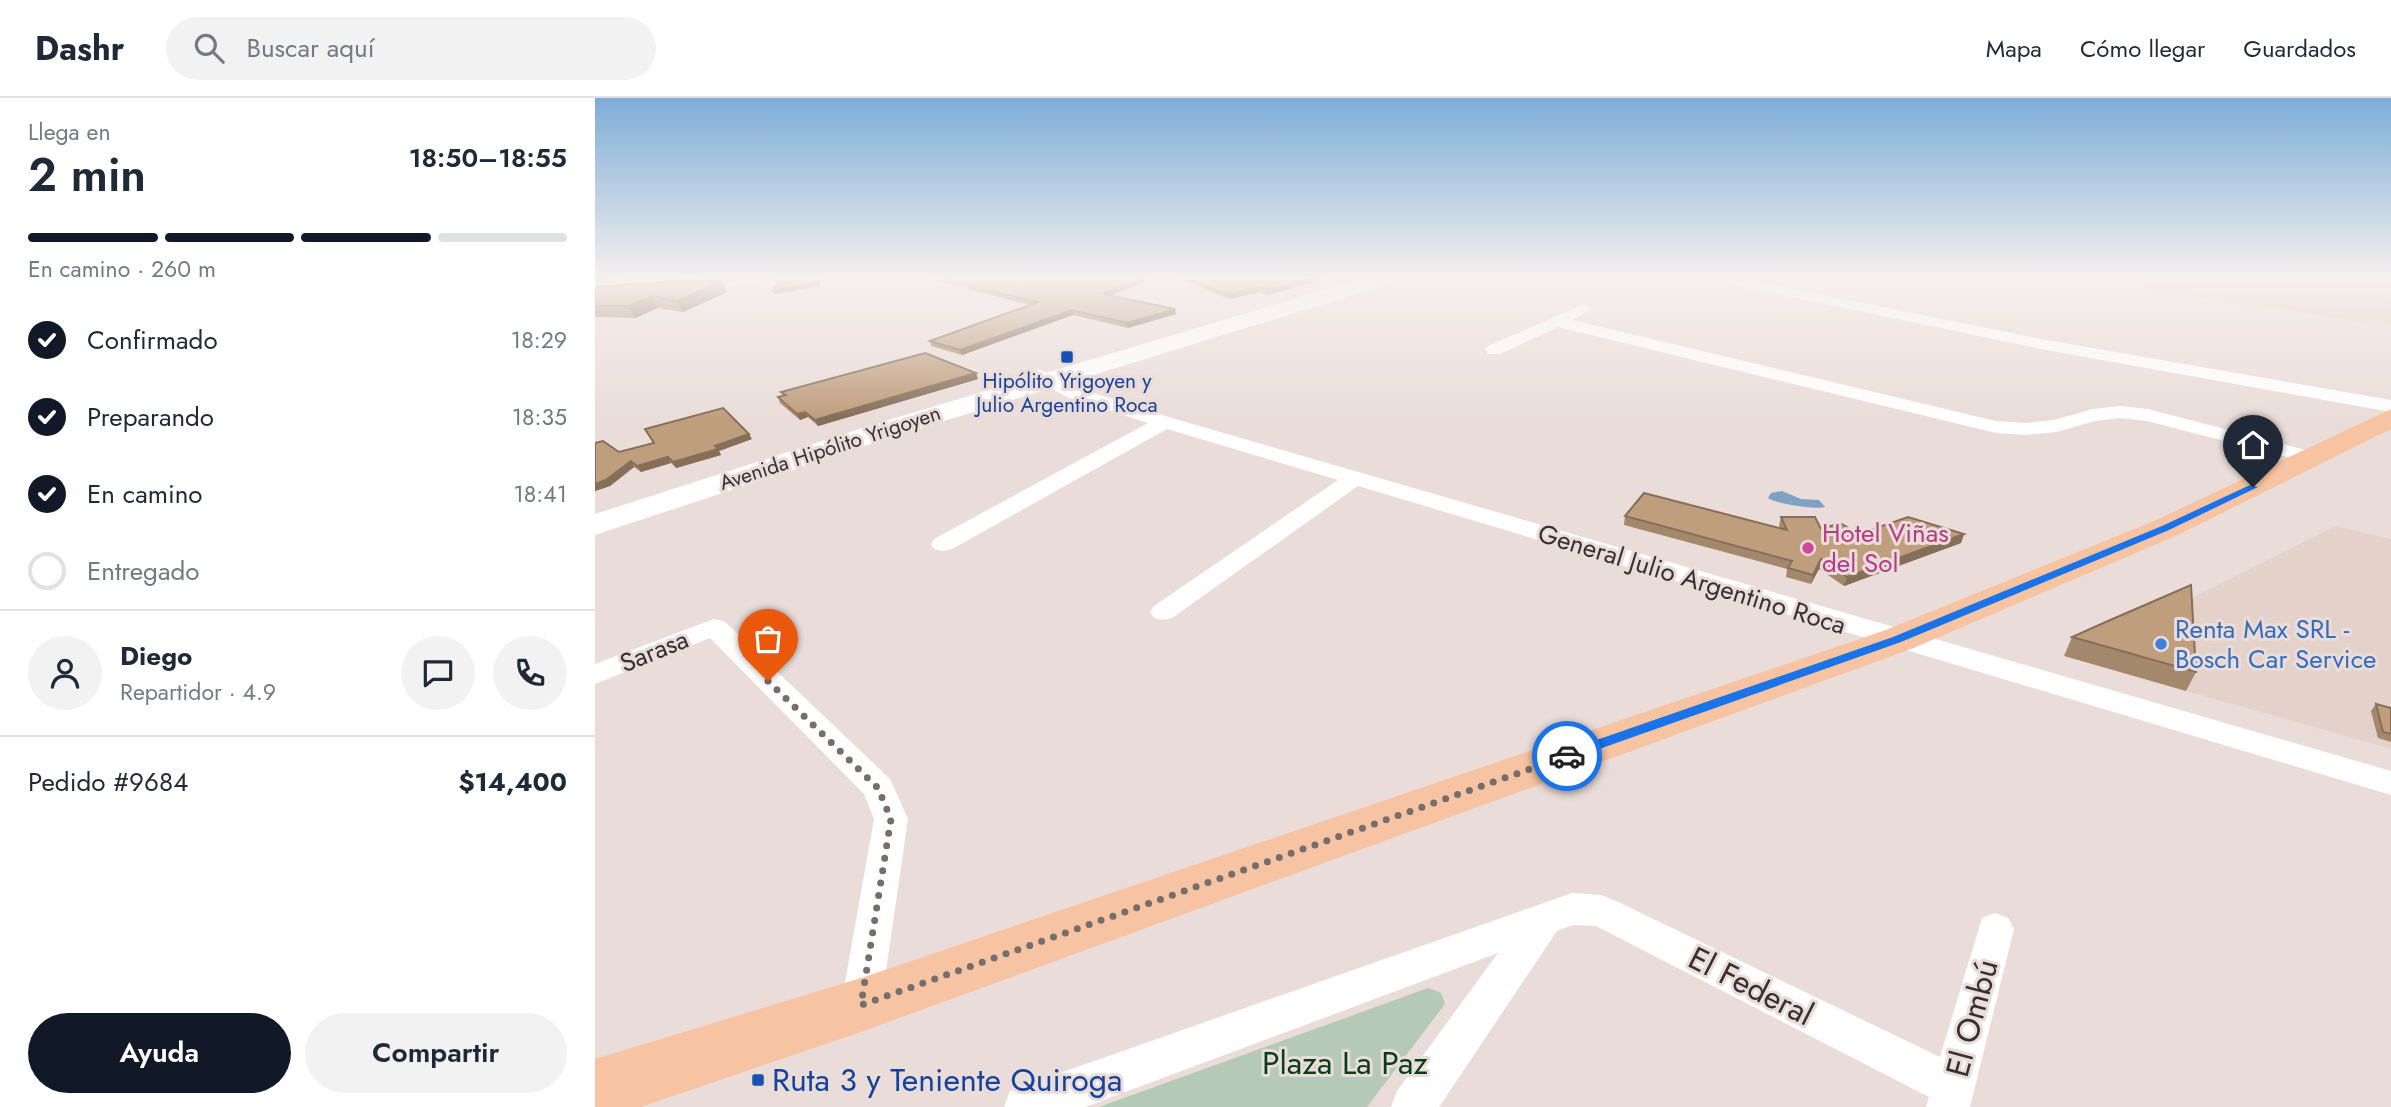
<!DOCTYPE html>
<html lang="es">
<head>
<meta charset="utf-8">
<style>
  body { margin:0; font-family:Jost,sans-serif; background:#f2f2f3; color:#1f2937; height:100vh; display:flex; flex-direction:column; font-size:26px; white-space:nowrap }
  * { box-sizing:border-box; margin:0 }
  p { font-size:23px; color:#747a83 }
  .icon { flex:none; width:38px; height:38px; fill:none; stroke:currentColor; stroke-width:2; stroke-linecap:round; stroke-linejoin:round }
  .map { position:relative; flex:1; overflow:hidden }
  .side { display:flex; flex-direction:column; background:#fff; width:595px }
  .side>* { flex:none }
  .pin { position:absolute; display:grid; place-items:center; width:60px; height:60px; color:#fff; margin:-72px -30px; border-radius:50% 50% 50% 0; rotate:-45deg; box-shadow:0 0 7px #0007 }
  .pin .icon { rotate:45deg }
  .courier { position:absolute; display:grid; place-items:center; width:70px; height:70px; margin:-35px; border:5px solid #1a73e8; border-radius:50%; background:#fff; color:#222; box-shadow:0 2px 9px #0007 }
  .head em { font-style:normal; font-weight:600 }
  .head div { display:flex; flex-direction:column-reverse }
  .head { display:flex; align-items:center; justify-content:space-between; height:119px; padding:0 28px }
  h1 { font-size:46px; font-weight:600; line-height:52px }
  .bar { display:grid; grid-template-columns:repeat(4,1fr); gap:10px 7px; align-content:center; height:84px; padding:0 28px }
  .bar i { height:9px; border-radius:5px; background:#e0e1e3 }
  .bar .current { background:#111827 }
  .bar p { grid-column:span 4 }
  .line { display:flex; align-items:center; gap:18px; padding:0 28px; border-top:2px solid #e0e1e3 }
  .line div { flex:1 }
  .round { display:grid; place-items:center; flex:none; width:74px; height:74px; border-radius:37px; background:#f2f2f3 }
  ol { padding:0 28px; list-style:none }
  li { display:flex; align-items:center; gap:21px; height:77px }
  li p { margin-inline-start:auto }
  li .icon { padding:7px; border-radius:50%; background:#111827; color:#fff; stroke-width:4 }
  li:last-child { color:#747a83 }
  li i { width:38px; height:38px; border:4px solid #e0e1e3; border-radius:50% }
  .primary-button { display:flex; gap:14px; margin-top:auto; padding:14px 28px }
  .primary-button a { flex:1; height:80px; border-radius:42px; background:#111827; color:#fff; font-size:28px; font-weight:600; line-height:80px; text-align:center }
  .primary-button a+a { background:#f2f2f3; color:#1f2937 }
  header { display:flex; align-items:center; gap:42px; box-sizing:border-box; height:98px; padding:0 35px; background:#fff; border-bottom:2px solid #e0e1e3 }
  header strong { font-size:33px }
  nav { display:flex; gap:38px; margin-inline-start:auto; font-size:24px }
  .search { width:490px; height:63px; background:#f2f2f3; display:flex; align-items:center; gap:18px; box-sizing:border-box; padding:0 24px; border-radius:38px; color:#747a83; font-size:26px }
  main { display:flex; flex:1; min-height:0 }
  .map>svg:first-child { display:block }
  .built { fill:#e4d1c9 }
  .green { fill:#b4c9b6 }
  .water { fill:#7ea2bf }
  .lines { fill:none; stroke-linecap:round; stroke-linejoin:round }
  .minor { fill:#fff; fill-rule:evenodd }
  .tertiary { fill:#fff; fill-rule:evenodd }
  .secondary { fill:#fff; fill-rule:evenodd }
  .primary { fill:#f7c4a3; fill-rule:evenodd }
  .wall { fill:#a4886c }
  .shaded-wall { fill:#866f58 }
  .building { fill:#bf9e7e; stroke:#866f58; stroke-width:2 }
  .route { fill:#1a73e8 }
  .done { stroke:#766e6c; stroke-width:7; stroke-dasharray:0 12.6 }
  .transit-dot { fill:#1a4fb4; stroke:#eaddd9; stroke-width:2.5 }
  .hotel-dot { fill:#d1479c; stroke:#eaddd9; stroke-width:2.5 }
  .shop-dot { fill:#3f7fe0; stroke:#eaddd9; stroke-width:2.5 }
  .labels { text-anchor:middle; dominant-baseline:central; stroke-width:6; stroke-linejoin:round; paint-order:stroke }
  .far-transit-label { font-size:21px; fill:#164399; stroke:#eaddd9 }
  .far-street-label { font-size:21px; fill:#373231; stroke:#eaddd9 }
  .hotel-label { font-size:26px; fill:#b23c85; stroke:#eaddd9; text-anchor:start }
  .street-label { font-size:26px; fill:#373231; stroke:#eaddd9 }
  .shop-label { font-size:26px; fill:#366cbe; stroke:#eaddd9; text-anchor:start }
  .near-street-label { font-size:32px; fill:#373231; stroke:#eaddd9 }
  .near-park-label { font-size:32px; fill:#063e16; stroke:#eaddd9 }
  .near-transit-label { font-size:32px; fill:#164399; stroke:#eaddd9; text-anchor:start }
</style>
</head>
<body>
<header>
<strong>Dashr</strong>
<div class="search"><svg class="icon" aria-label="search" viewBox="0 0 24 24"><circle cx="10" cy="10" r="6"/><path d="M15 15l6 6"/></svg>Buscar aquí</div>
<nav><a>Mapa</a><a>Cómo llegar</a><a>Guardados</a></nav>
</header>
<main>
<section class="side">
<div class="head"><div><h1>2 min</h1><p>Llega en</p></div><em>18:50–18:55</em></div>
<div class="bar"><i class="current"></i><i class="current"></i><i class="current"></i><i></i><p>En camino · 260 m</p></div>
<ol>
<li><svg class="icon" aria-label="check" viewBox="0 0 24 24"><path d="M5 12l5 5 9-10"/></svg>Confirmado<p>18:29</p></li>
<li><svg class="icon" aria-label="check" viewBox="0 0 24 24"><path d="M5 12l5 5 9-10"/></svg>Preparando<p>18:35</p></li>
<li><svg class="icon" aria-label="check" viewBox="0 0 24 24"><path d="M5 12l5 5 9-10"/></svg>En camino<p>18:41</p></li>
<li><i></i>Entregado</li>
</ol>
<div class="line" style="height:126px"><a class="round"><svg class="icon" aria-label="person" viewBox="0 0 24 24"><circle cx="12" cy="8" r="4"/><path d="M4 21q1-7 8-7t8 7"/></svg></a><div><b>Diego</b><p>Repartidor · 4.9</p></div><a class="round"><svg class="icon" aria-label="chat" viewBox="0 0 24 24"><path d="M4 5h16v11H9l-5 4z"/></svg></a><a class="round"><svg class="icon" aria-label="phone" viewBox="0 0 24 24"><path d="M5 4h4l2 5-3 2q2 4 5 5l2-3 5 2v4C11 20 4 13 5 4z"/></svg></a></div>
<div class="line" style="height:91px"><div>Pedido #9684</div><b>$14,400</b></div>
<div class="primary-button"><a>Ayuda</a><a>Compartir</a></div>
</section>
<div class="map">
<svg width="1796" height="1009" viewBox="0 0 1796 1009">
  <rect width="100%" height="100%" fill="#eaddd9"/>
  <g class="built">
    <polygon points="1549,179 1796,179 1796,228 1550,191"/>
    <polygon points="1740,428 1796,441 1796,651 1591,593 1587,505"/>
  </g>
  <polygon class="green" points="833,890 846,895 850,906 772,1009 504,1009"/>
  <path class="water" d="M1187 393 1206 401 1224 402 1230 409C1222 412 1181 406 1173 400L1176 395Z"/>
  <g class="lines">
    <g class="minor">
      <polygon points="1114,179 1140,179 1446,241 1796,302 1796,314 1446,251 1121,183"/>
      <polygon points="989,206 997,211 977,222 1401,323 1431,325 1459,322 1498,311 1525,308 1553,311 1726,356 1730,360 1726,364 1719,366 1552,323 1525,320 1500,323 1461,334 1431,337 1401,335 963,229 905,256 893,256 890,252 893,248"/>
      <polygon points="443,271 486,291 577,320 1796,673 1796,697 763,388 577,520 568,522 559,520 555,514 559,508 743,382 572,331 357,451 348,453 339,451 336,446 339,441 553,325 472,299 437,280 434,276"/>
      <polygon points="119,521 129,523 295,681 313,721 286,907 280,920 266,926 252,920 246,907 279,721 269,696 115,540 0,586 0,566"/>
      <polygon points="977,795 1006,797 1019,802 1345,959 1387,820 1400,815 1413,820 1419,831 1375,1009 1331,1009 1334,999 1001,828 978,827 962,833 844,1009 796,1009 802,993 903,855 490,1009 409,1009 415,993 431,987"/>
    </g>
    <polygon class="tertiary" points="102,179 178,179 169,185 0,198 0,186"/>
    <polygon class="secondary" points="772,179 804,179 801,184 300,338 0,437 0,416 280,326"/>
    <polygon class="primary" points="1796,311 1796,331 1583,437 1316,551 266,934 46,1009 0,1009 0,961 266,880 1288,533 1559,423"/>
  </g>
  <g class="wall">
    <polygon points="319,179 561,179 515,198 580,211 581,216 533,230 478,217 367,257 336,248 335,243 435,207 375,192 373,189"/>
    <polygon points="580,179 735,179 673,197 664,194 634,201"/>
    <polygon points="0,189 132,194 88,214 63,210 40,220 0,219"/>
    <polygon points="383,281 223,328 213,319 205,322 185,305 183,299 188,298 186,294"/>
    <polygon points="157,341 124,353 126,357 81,370 76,365 46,374 39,369 15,388 0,393 0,345 24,354"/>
    <polygon points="1030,418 1185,430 1184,428 1186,419 1226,431 1264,436 1369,436 1366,445 1249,488 1224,471 1216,486 1191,479 1192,471 1029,427"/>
    <polygon points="1477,539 1601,574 1591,593 1469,558"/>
    <polygon points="1781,606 1796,610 1796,644 1783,640 1776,613"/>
  </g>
  <g class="shaded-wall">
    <polygon points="0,179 59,179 0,183"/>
    <polygon points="549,179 561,179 508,200 507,196"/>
    <polygon points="720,179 735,179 673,197 672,192"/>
    <polygon points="127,183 132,194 88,214 82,203"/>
    <polygon points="224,184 226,188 180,196 178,192"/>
    <polygon points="664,189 664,194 634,201 633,197"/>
    <polygon points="57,198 63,210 40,220 34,208"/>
    <polygon points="580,211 581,216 533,230 532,225"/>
    <polygon points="477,212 478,217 367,257 365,252"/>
    <polygon points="381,275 383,281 223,328 220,322"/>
    <polygon points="210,314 213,319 205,322 202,316"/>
    <polygon points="154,336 157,341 124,353 126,357 81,370 78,364"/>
    <polygon points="73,359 76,365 46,374 42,368"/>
    <polygon points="36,363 39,369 15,388 0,393 0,386"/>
    <polygon points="1369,436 1366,445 1249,488 1252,479"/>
    <polygon points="1226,461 1224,471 1216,486 1218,477"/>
  </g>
  <g class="building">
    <polygon points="190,179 220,179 224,184 178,192"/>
    <polygon points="342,179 549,179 507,196 580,211 532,225 477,212 365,252 335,243 443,204 373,188 380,186"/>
    <polygon points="590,179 720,179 672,192 664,189 633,197"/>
    <polygon points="90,182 127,183 82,203 57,198 34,208 0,208 0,189"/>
    <polygon points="330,255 381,275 220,322 210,314 202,316 183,299 191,297 186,294"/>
    <polygon points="128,310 154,336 120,348 123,351 78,364 73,359 42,368 36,363 11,382 0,386 0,345 8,343 24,354 59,345 50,331"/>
    <polygon points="1049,395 1192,432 1186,419 1220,419 1226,431 1245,425 1264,436 1313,419 1369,436 1252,479 1226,461 1218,477 1193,470 1197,463 1030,418"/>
    <polygon points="1596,487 1601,574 1477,539 1513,523"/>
    <polygon points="1781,606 1796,610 1796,636 1788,634"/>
  </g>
  <linearGradient id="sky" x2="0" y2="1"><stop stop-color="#7dadd8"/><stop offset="0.56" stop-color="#f6f0ee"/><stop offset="1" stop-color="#f6f0ee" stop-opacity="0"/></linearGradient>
  <rect width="1796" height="320" fill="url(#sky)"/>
  <polygon class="route" points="1655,387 1663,389 1574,432 1306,544 976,661 972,663 965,658 967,654 1298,539 1567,428"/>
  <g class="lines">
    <polyline class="done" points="173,583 283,690 296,721 266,907 972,658"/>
  </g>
  <g class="transit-dot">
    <rect x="465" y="252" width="14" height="14" rx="3.5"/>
    <rect x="156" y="975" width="14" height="14" rx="3.5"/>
  </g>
  <circle class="hotel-dot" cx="1213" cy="450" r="7"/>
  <circle class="shop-dot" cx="1566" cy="546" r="7"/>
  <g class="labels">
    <g class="far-transit-label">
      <text x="472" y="283">Hipólito Yrigoyen y<tspan x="472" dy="24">Julio Argentino Roca</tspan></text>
    </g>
    <g class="far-street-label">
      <text transform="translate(235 350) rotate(-18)">Avenida Hipólito Yrigoyen</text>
    </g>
    <g class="hotel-label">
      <text x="1227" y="435">Hotel Viñas<tspan x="1227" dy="30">del Sol</tspan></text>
    </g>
    <g class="street-label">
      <text transform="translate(1097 481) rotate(17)">General Julio Argentino Roca</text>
      <text transform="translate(59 553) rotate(-22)">Sarasa</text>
    </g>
    <g class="shop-label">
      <text x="1580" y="531">Renta Max SRL -<tspan x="1580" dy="30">Bosch Car Service</tspan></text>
    </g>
    <g class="near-street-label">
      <text transform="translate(1156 888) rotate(27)">El Federal</text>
      <text transform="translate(1377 920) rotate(-75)">El Ombú</text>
    </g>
    <g class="near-park-label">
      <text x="750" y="965">Plaza La Paz</text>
    </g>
    <g class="near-transit-label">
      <text x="177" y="982">Ruta 3 y Teniente Quiroga</text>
    </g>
  </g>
</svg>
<div class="pin" style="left:173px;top:583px;background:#ea580c"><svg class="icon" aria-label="bag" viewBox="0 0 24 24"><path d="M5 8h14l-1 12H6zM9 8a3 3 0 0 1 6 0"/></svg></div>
<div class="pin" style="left:1658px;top:389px;background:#1f2937"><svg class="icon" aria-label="home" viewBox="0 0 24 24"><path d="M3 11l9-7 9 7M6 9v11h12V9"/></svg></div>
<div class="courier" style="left:972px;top:658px"><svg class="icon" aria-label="car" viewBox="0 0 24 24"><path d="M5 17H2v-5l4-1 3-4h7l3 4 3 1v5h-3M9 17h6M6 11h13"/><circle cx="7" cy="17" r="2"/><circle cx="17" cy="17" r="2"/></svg></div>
</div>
</main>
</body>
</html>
